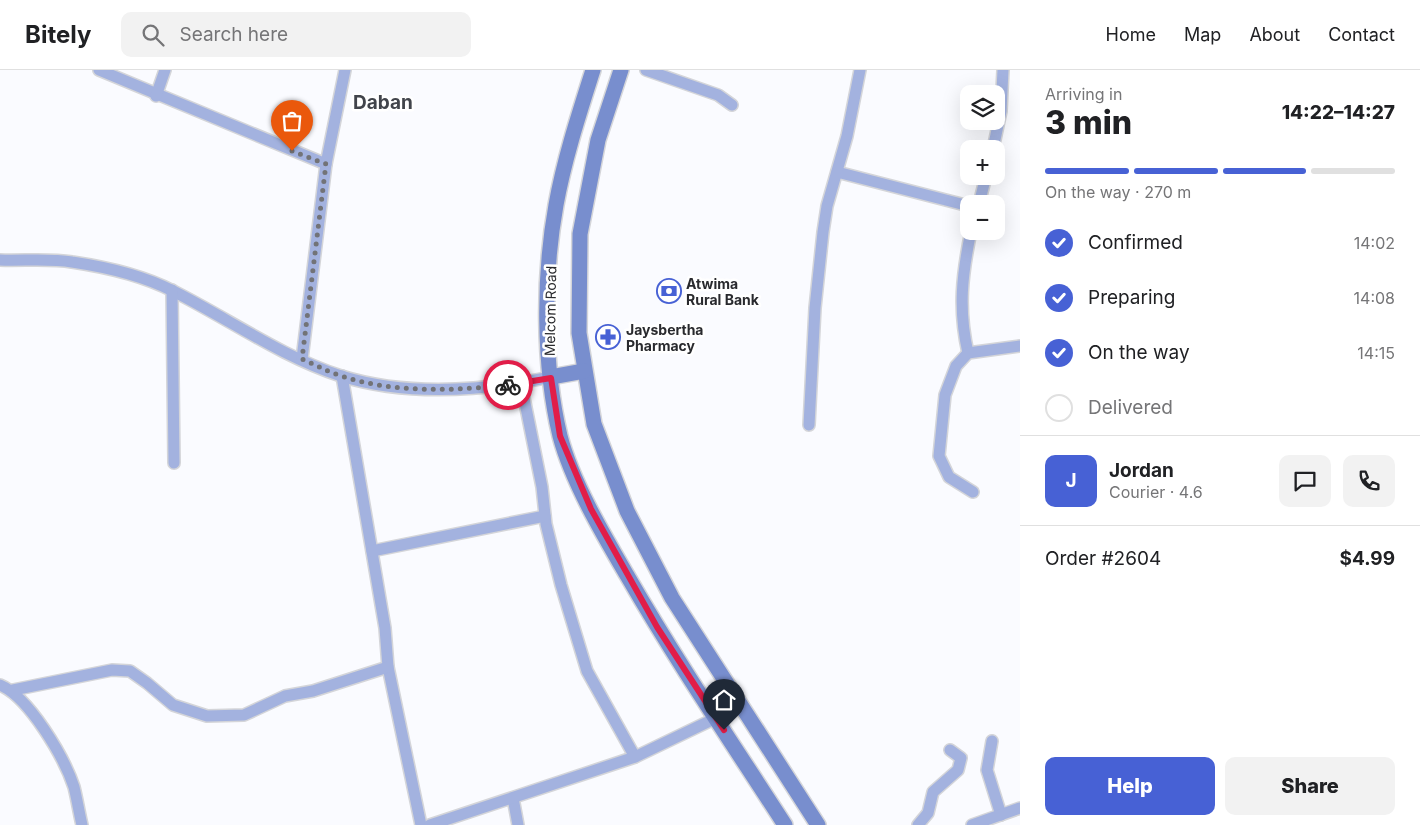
<!DOCTYPE html>
<html lang="en">
<head>
<meta charset="utf-8">
<style>
  body { margin:0; font-family:Inter,sans-serif; background:#f2f2f2; color:#202124; height:100vh; display:flex; flex-direction:column; font-size:19px; white-space:nowrap }
  * { box-sizing:border-box; margin:0 }
  p { font-size:16px; color:#757577 }
  .icon { flex:none; width:28px; height:28px; fill:none; stroke:currentColor; stroke-width:2; stroke-linecap:round; stroke-linejoin:round }
  .map { position:relative; flex:1; overflow:hidden }
  .side { display:flex; flex-direction:column; background:#fff; width:400px }
  .side>* { flex:none }
  .controls { position:absolute; left:960px; top:15px; display:grid; gap:10px }
  .controls a { display:grid; place-items:center; width:45px; height:45px; border-radius:10px; background:#fff; box-shadow:0 5px 20px #0002; font-size:25px }
  .pin { position:absolute; display:grid; place-items:center; width:42px; height:42px; color:#fff; margin:-51px -21px; border-radius:50% 50% 50% 0; rotate:-45deg; box-shadow:0 0 5px #0007 }
  .pin .icon { rotate:45deg }
  .courier { position:absolute; display:grid; place-items:center; width:50px; height:50px; margin:-25px; border:4px solid #e11d48; border-radius:50%; background:#fff; color:#222; box-shadow:0 1px 6px #0007 }
  .overview em { font-style:normal; font-weight:800 }
  .overview div { display:flex; flex-direction:column-reverse }
  .overview { display:flex; align-items:center; justify-content:space-between; height:85px; padding:0 25px }
  h1 { font-size:32px; font-weight:800; line-height:38px }
  .bar { display:grid; grid-template-columns:repeat(4,1fr); gap:8px 5px; align-content:center; height:60px; padding:0 25px }
  .bar i { height:6px; border-radius:4px; background:#e0e0e0 }
  .bar .current { background:#4761d5 }
  .bar p { grid-column:span 4 }
  .line { display:flex; align-items:center; gap:12px; padding:0 25px; border-top:1px solid #e0e0e0 }
  .line div { flex:1 }
  .round { display:grid; place-items:center; flex:none; width:52px; height:52px; border-radius:10px; background:#f2f2f2 }
  ol { padding:0 25px; list-style:none }
  li { display:flex; align-items:center; gap:15px; height:55px }
  li p { margin-inline-start:auto }
  li .icon { padding:5px; border-radius:50%; background:#4761d5; color:#fff; stroke-width:4 }
  li:last-child { color:#757577 }
  li i { width:28px; height:28px; border:2px solid #e0e0e0; border-radius:50% }
  .action { display:flex; gap:10px; margin-top:auto; padding:10px 25px }
  .action a { flex:1; height:58px; border-radius:10px; background:#4761d5; color:#fff; font-size:20px; font-weight:800; line-height:58px; text-align:center }
  .action a+a { background:#f2f2f2; color:#202124 }
  header { display:flex; align-items:center; gap:30px; box-sizing:border-box; height:70px; padding:0 25px; background:#fff; border-bottom:1px solid #e0e0e0 }
  header strong { font-size:24px }
  nav { display:flex; gap:28px; margin-inline-start:auto; font-size:18px }
  .search { width:350px; height:45px; background:#f2f2f2; display:flex; align-items:center; gap:12px; box-sizing:border-box; padding:0 18px; border-radius:10px; color:#757577; font-size:19px }
  main { display:flex; flex:1; min-height:0 }
  .map>svg:first-child { display:block }
  .lines { fill:none; stroke-linecap:round; stroke-linejoin:round }
  .street-casing { stroke:#d4d5d9; stroke-width:14 }
  .secondary-casing { stroke:#d4d5d9; stroke-width:18 }
  .street { stroke:#a3b2df; stroke-width:11 }
  .secondary { stroke:#788ece; stroke-width:15 }
  .done { stroke:#727377; stroke-width:5; stroke-dasharray:0 9 }
  .route { stroke:#e11d48; stroke-width:6 }
  .labels { text-anchor:middle; dominant-baseline:central; stroke-width:5; stroke-linejoin:round; paint-order:stroke }
  .poi-label { font-size:14px; font-weight:bold; fill:#292a2e; stroke:#fff; text-anchor:start }
  .street-label { font-size:14px; fill:#292a2e; stroke:#fff }
  .district-label { font-size:19px; font-weight:bold; fill:#41444b; stroke:#fff }
</style>
</head>
<body>
<header>
<strong>Bitely</strong>
<div class="search"><svg class="icon" aria-label="search" viewBox="0 0 24 24"><circle cx="10" cy="10" r="6"/><path d="M15 15l6 6"/></svg>Search here</div>
<nav><a>Home</a><a>Map</a><a>About</a><a>Contact</a></nav>
</header>
<main>
<div class="map">
<svg width="1020" height="755" viewBox="0 0 1020 755">
  <rect width="100%" height="100%" fill="#fafbff"/>
  <g class="lines">
    <defs>
      <g id="street">
        <polyline points="99,0 326,94"/>
        <polyline points="646,0 718,25 732,35"/>
        <polyline points="156,26 165,0"/>
        <polyline points="993,79 1001,41 1003,0"/>
        <polyline points="837,102 969,136"/>
        <polyline points="979,134 986,106"/>
        <path d="M0 190C23 191 49 188 72 192 106 197 142 205 173 221 229 249 282 287 341 306 409 327 483 321 551 307"/>
        <polyline points="172,220 174,393"/>
        <path d="M968 283C958 239 962 205 971 161"/>
        <polyline points="302,289 326,94 345,0"/>
        <polyline points="342,306 385,558 388,597 421,755"/>
        <polyline points="521,313 542,417 546,454 561,515 587,601 635,687"/>
        <polyline points="809,355 815,238 823,162 827,136 847,66 860,0"/>
        <polyline points="973,422 949,407 939,386 945,325 956,296 968,283 1020,276"/>
        <polyline points="372,481 545,446"/>
        <path d="M0 615C29 627 64 687 74 717 77 729 79 742 82 755"/>
        <polyline points="13,620 112,600 130,601 147,613 173,635 207,646 244,645 285,626 313,621 388,597"/>
        <polyline points="992,671 987,700 1001,745"/>
        <polyline points="513,728 518,755"/>
        <polyline points="430,755 635,687 716,648"/>
        <polyline points="918,755 928,743 933,722 958,700 961,688 950,680"/>
        <polyline points="972,755 1020,738"/>
      </g>
      <g id="secondary">
        <path d="M593 0C579 44 564 90 556 135 543 207 543 295 560 366 572 412 604 466 628 507 677 592 732 673 785 755"/>
        <polyline points="621,0 598,70 580,164 579,263 594,354 627,441 672,528 818,755"/>
        <polyline points="551,307 584,301"/>
      </g>
    </defs>
    <use href="#street" class="street-casing"/>
    <use href="#secondary" class="secondary-casing"/>
    <use href="#street" class="street"/>
    <use href="#secondary" class="secondary"/>
  </g>
  <g class="lines">
    <path class="done" d="M292 81 326 94 302 289C315 295 327 301 341 306 392 323 454 321 508 315"/>
    <polyline class="route" points="508,315 551,308 560,366 591,439 657,557 724,660"/>
  </g>
  <defs>
    <symbol id="bank-ring" viewBox="-11 -11 22 22"><circle r="9.5" fill="#fff" stroke="#4761d5" stroke-width="1.5"/><path d="M-6-4H6V4H-6ZM0-2.3a2.3 2.3 0 1 0 0 4.6a2.3 2.3 0 1 0 0-4.6Z" fill="#4761d5"/></symbol>
    <symbol id="pharmacy-ring" viewBox="-11 -11 22 22"><circle r="9.5" fill="#fff" stroke="#4761d5" stroke-width="1.5"/><path d="M-2-6h4v4h4v4h-4v4h-4v-4h-4v-4h4Z" fill="#4761d5"/></symbol>
  </defs>
  <g fill-rule="evenodd">
    <use href="#bank-ring" x="655" y="207" width="28" height="28"/>
    <use href="#pharmacy-ring" x="594" y="253" width="28" height="28"/>
  </g>
  <g class="labels">
    <g class="poi-label">
      <text x="686" y="213">Atwima<tspan x="686" dy="16">Rural Bank</tspan></text>
      <text x="626" y="259">Jaysbertha<tspan x="626" dy="16">Pharmacy</tspan></text>
    </g>
    <g class="street-label">
      <text transform="translate(550 241) rotate(-89)">Melcom Road</text>
    </g>
    <g class="district-label">
      <text x="383" y="32">Daban</text>
    </g>
  </g>
</svg>
<div class="controls">
<a><svg class="icon" aria-label="layers" viewBox="0 0 24 24"><path d="M12 4l9 5-9 5-9-5zM3 14l9 5 9-5"/></svg></a>
<a>+</a>
<a>−</a>
</div>
<div class="pin" style="left:292px;top:81px;background:#ea580c"><svg class="icon" aria-label="bag" viewBox="0 0 24 24"><path d="M5 8h14l-1 12H6zM9 8a3 3 0 0 1 6 0"/></svg></div>
<div class="pin" style="left:724px;top:660px;background:#1f2937"><svg class="icon" aria-label="home" viewBox="0 0 24 24"><path d="M3 11l9-7 9 7M6 9v11h12V9"/></svg></div>
<div class="courier" style="left:508px;top:315px"><svg class="icon" aria-label="bike" viewBox="0 0 24 24"><circle cx="6" cy="16" r="4"/><circle cx="18" cy="16" r="4"/><path d="M6 16l4-8h5l3 8M10 8l3 8H6M13 5h3"/></svg></div>
</div>
<section class="side">
<div class="overview"><div><h1>3 min</h1><p>Arriving in</p></div><em>14:22–14:27</em></div>
<div class="bar"><i class="current"></i><i class="current"></i><i class="current"></i><i></i><p>On the way · 270 m</p></div>
<ol>
<li><svg class="icon" aria-label="check" viewBox="0 0 24 24"><path d="M5 12l5 5 9-10"/></svg>Confirmed<p>14:02</p></li>
<li><svg class="icon" aria-label="check" viewBox="0 0 24 24"><path d="M5 12l5 5 9-10"/></svg>Preparing<p>14:08</p></li>
<li><svg class="icon" aria-label="check" viewBox="0 0 24 24"><path d="M5 12l5 5 9-10"/></svg>On the way<p>14:15</p></li>
<li><i></i>Delivered</li>
</ol>
<div class="line" style="height:90px"><b class="round" style="background:#4761d5;color:#fff">J</b><div><b>Jordan</b><p>Courier · 4.6</p></div><a class="round"><svg class="icon" aria-label="chat" viewBox="0 0 24 24"><path d="M4 5h16v11H9l-5 4z"/></svg></a><a class="round"><svg class="icon" aria-label="phone" viewBox="0 0 24 24"><path d="M5 4h4l2 5-3 2q2 4 5 5l2-3 5 2v4C11 20 4 13 5 4z"/></svg></a></div>
<div class="line" style="height:65px"><div>Order #2604</div><b>$4.99</b></div>
<div class="action"><a>Help</a><a>Share</a></div>
</section>
</main>
</body>
</html>
